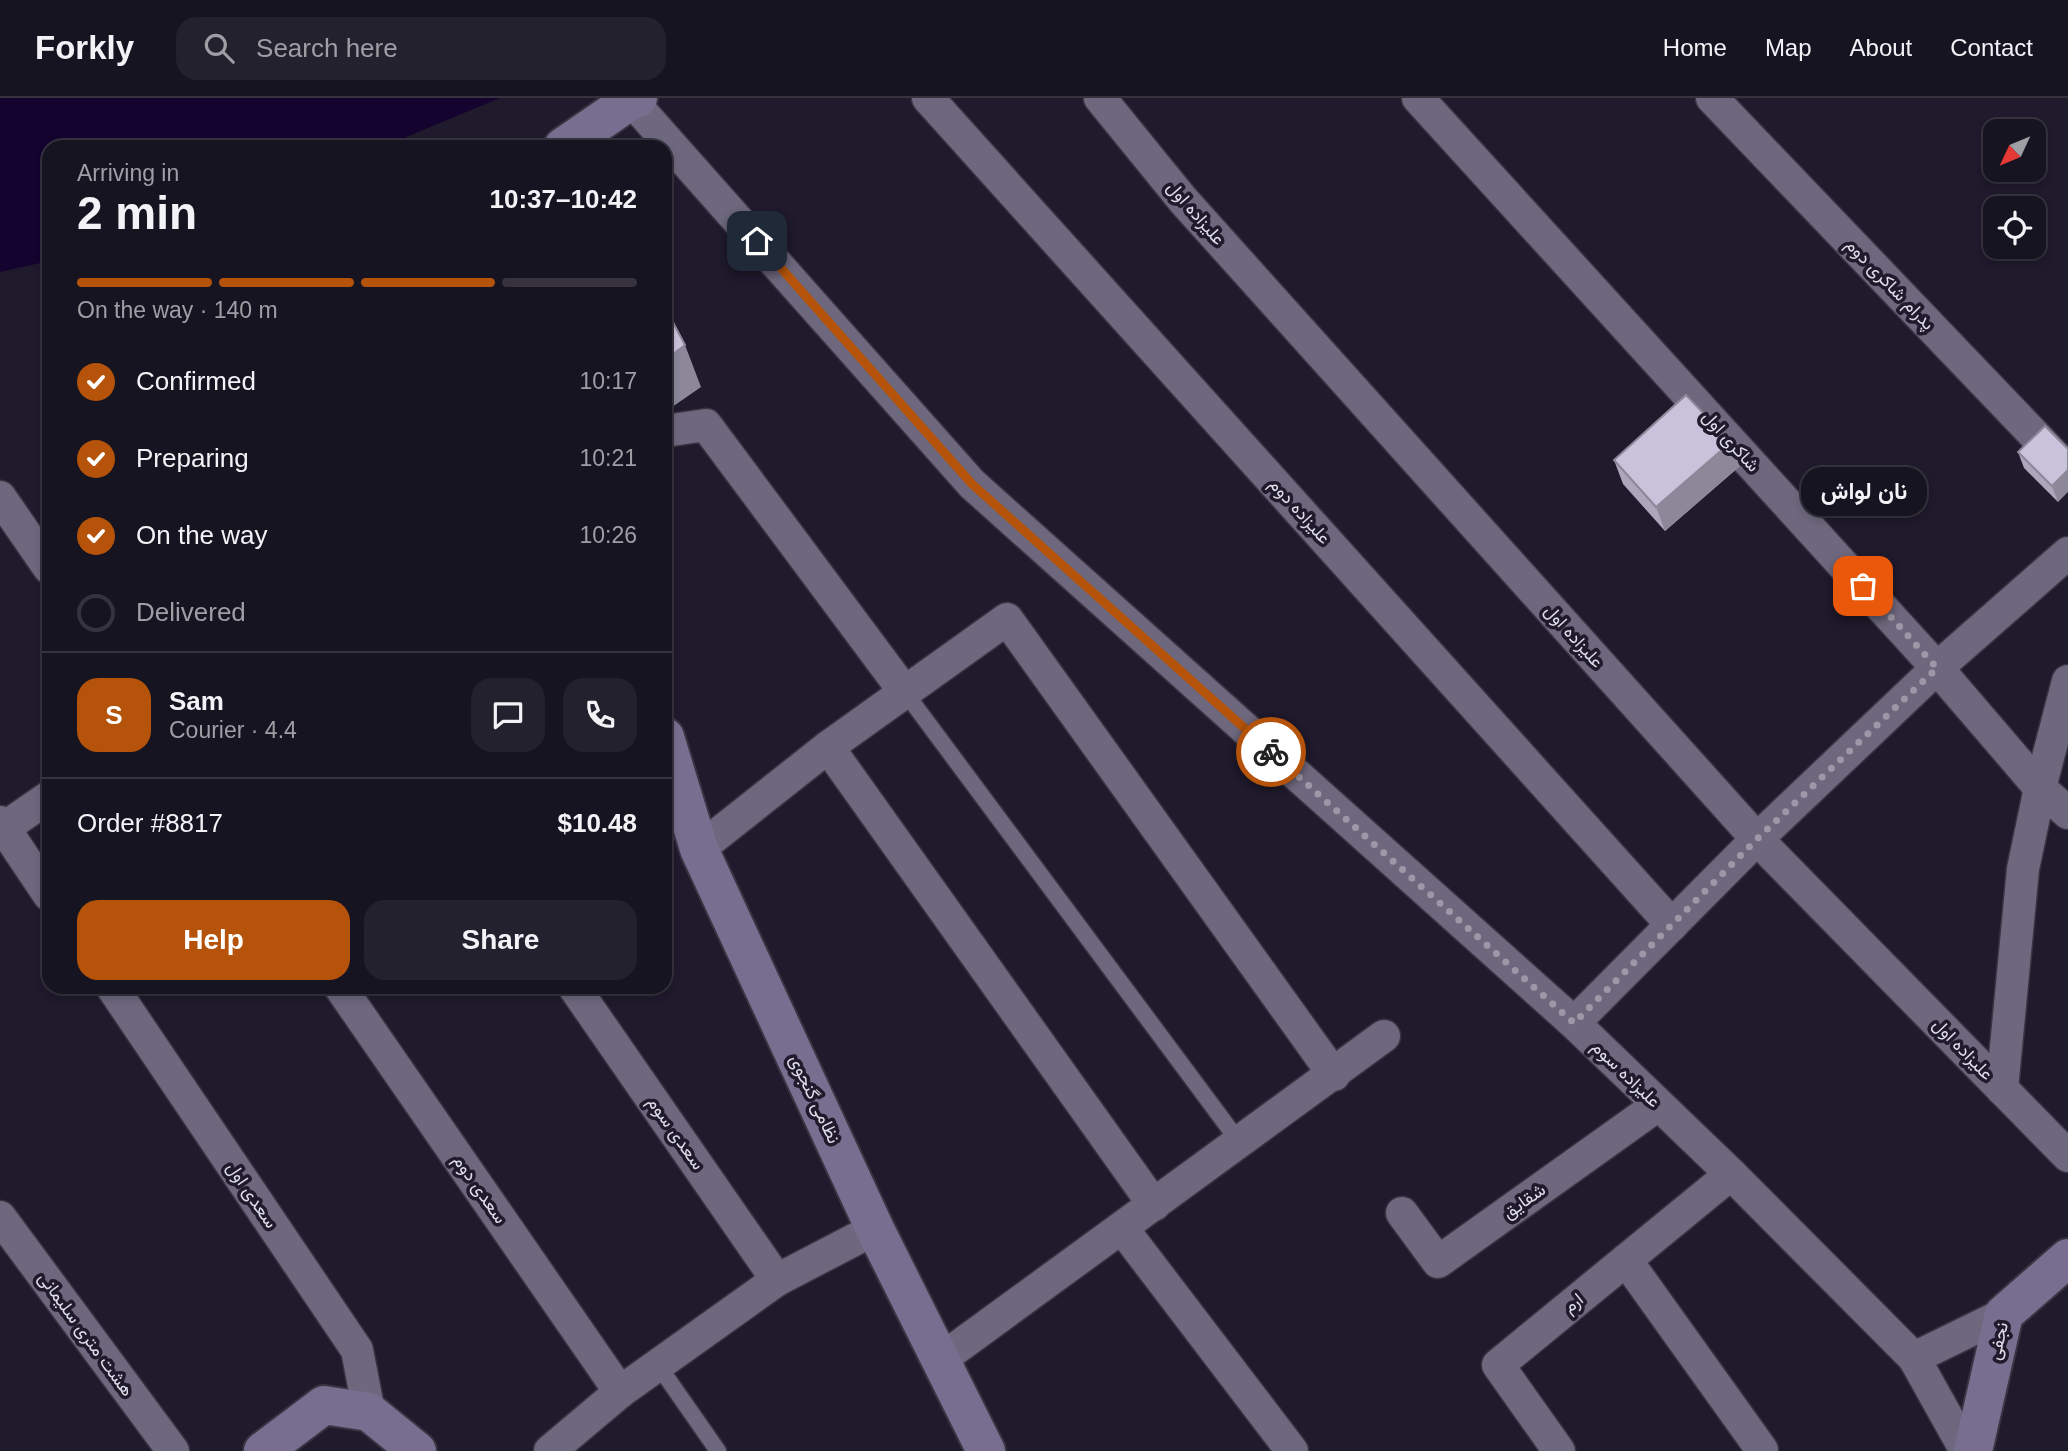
<!DOCTYPE html>
<html lang="en">
<head>
<meta charset="utf-8">
<style>
  body { margin:0; font-family:Arial,Vazirmatn,sans-serif; background:#24212e; color:#f1f3f6; height:100vh; display:flex; flex-direction:column; font-size:26px; white-space:nowrap }
  * { box-sizing:border-box; margin:0 }
  p { font-size:23px; color:#9e9ea5 }
  .icon { flex:none; width:38px; height:38px; fill:none; stroke:currentColor; stroke-width:2; stroke-linecap:round; stroke-linejoin:round }
  .map { position:relative; flex:1; overflow:hidden }
  .side { position:absolute; left:42px; top:42px; width:630px; height:854px; display:flex; flex-direction:column; background:#171421; border-radius:21px; box-shadow:0 4px 10px #0003,0 0 0 2px #36333f }
  .side>* { flex:none }
  .needle { width:46px; rotate:226deg }
  .fabs { position:absolute; left:1983px; top:21px; display:grid; gap:14px }
  .fabs a { display:grid; place-items:center; width:63px; height:63px; border-radius:14px; background:#171421; box-shadow:0 4px 10px #0003,0 0 0 2px #36333f; font-size:35px }
  .pin { position:absolute; display:grid; place-items:center; width:60px; height:60px; color:#fff; margin:-30px; border-radius:14px; box-shadow:0 4px 10px #0006 }
  .courier { position:absolute; display:grid; place-items:center; width:70px; height:70px; margin:-35px; border:5px solid #b45309; border-radius:50%; background:#fff; color:#222; box-shadow:0 2px 9px #0007 }
  .bubble { position:absolute; height:49px; border-radius:21px; background:#171421; box-shadow:0 4px 10px #0003,0 0 0 2px #36333f; font-size:23px; font-weight:700; line-height:49px; text-align:center }
  .head em { font-style:normal; font-weight:700 }
  .head div { display:flex; flex-direction:column-reverse }
  .head { display:flex; align-items:center; justify-content:space-between; height:119px; padding:0 35px }
  h1 { font-size:46px; font-weight:700; line-height:52px }
  .bar { display:grid; grid-template-columns:repeat(4,1fr); gap:10px 7px; align-content:center; height:84px; padding:0 35px }
  .bar i { height:9px; border-radius:5px; background:#36333f }
  .bar .on { background:#b45309 }
  .bar p { grid-column:span 4 }
  .line { display:flex; align-items:center; gap:18px; padding:0 35px; border-top:2px solid #36333f }
  .line div { flex:1 }
  .round { display:grid; place-items:center; flex:none; width:74px; height:74px; border-radius:21px; background:#24212e }
  ol { padding:0 35px; list-style:none }
  li { display:flex; align-items:center; gap:21px; height:77px }
  li p { margin-inline-start:auto }
  li .icon { padding:7px; border-radius:50%; background:#b45309; color:#fff; stroke-width:4 }
  li:last-child { color:#9e9ea5 }
  li i { width:38px; height:38px; border:4px solid #36333f; border-radius:50% }
  .button { display:flex; gap:14px; margin-top:auto; padding:14px 35px }
  .button a { flex:1; height:80px; border-radius:21px; background:#b45309; color:#fff; font-size:28px; font-weight:700; line-height:80px; text-align:center }
  .button a+a { background:#24212e; color:#f1f3f6 }
  header { display:flex; align-items:center; gap:42px; box-sizing:border-box; height:98px; padding:0 35px; background:#171421; border-bottom:2px solid #36333f }
  header strong { font-size:33px }
  nav { display:flex; gap:38px; margin-inline-start:auto; font-size:24px }
  .search { width:490px; height:63px; background:#24212e; display:flex; align-items:center; gap:18px; box-sizing:border-box; padding:0 24px; border-radius:21px; color:#9e9ea5; font-size:26px }
  .map>svg:first-child { display:block }
  .water { fill:#14022f }
  .lines { fill:none; stroke-linecap:round; stroke-linejoin:round }
  .lane-casing { stroke:#383442; stroke-width:19 }
  .street-casing { stroke:#383442; stroke-width:35 }
  .secondary-casing { stroke:#383442; stroke-width:42 }
  .lane { stroke:#6d687d; stroke-width:16 }
  .street { stroke:#6d687d; stroke-width:32 }
  .secondary { stroke:#786f90; stroke-width:38 }
  .wall { fill:#aca7bb }
  .shaded-wall { fill:#8c8899 }
  .building { fill:#c8c2da; stroke:#8c8899; stroke-width:2 }
  .done { stroke:#9c98a7; stroke-width:7; stroke-dasharray:0 12.6 }
  .route { stroke:#b45309; stroke-width:9 }
  .labels { text-anchor:middle; dominant-baseline:central; stroke-width:7; stroke-linejoin:round; paint-order:stroke }
  .street-label { font-size:18px; fill:#dfdce9; stroke:#1f1a2c }
</style>
</head>
<body>
<header>
<strong>Forkly</strong>
<div class="search"><svg class="icon" aria-label="search" viewBox="0 0 24 24"><circle cx="10" cy="10" r="6"/><path d="M15 15l6 6"/></svg>Search here</div>
<nav><a>Home</a><a>Map</a><a>About</a><a>Contact</a></nav>
</header>
<div class="map">
<svg width="2068" height="1353" viewBox="0 0 2068 1353">
  <rect width="100%" height="100%" fill="#1f1a2c"/>
  <polygon class="water" points="0,0 500,0 382,49 49,49 49,163 0,174"/>
  <g class="lines">
    <defs>
      <g id="lane">
        <polyline points="904,593 1240,1045"/>
        <polyline points="658,1267 718,1353"/>
      </g>
      <g id="street">
        <polyline points="928,0 1672,827"/>
        <polyline points="1100,0 1183,102 1757,741 2068,1058"/>
        <polyline points="1418,0 1937,570 2040,690 2068,715"/>
        <polyline points="1712,0 2068,372"/>
        <polyline points="631,2 972,386 1574,925 1731,1076 1914,1260 1966,1353"/>
        <polyline points="665,333 706,327 904,593"/>
        <polyline points="0,399 49,470"/>
        <polyline points="828,649 1154,1107"/>
        <polyline points="0,724 49,797"/>
        <polyline points="4,730 49,699"/>
        <polyline points="699,751 828,649 1007,521 1334,977"/>
        <polyline points="112,889 357,1252 369,1314"/>
        <polyline points="340,889 620,1294"/>
        <polyline points="574,889 777,1182"/>
        <polyline points="1574,925 1757,741 1937,570 2068,455"/>
        <polyline points="2002,991 2023,771 2040,690 2068,583"/>
        <polyline points="1402,1115 1438,1164 1658,1007"/>
        <polyline points="0,1119 173,1353"/>
        <polyline points="1122,1130 1292,1353"/>
        <polyline points="1626,1162 1762,1352"/>
        <polyline points="1914,1260 2004,1216"/>
        <polyline points="940,1262 1384,938"/>
        <polyline points="550,1353 620,1294 777,1182 875,1131"/>
        <polyline points="1559,1353 1498,1267 1731,1076"/>
      </g>
      <g id="secondary">
        <polyline points="563,49 631,2 638,0"/>
        <polyline points="665,639 699,751 875,1131 986,1353"/>
        <polyline points="263,1353 324,1307 369,1314 417,1353"/>
        <polyline points="1973,1353 2004,1216 2068,1160"/>
      </g>
    </defs>
    <use href="#lane" class="lane-casing"/>
    <use href="#street" class="street-casing"/>
    <use href="#secondary" class="secondary-casing"/>
    <use href="#lane" class="lane"/>
    <use href="#street" class="street"/>
    <use href="#secondary" class="secondary"/>
  </g>
  <g class="wall">
    <polygon points="2068,351 2058,404 2024,370 2018,354"/>
    <polygon points="1614,362 1740,368 1665,433 1623,386"/>
  </g>
  <g class="shaded-wall">
    <polygon points="685,247 701,289 665,314 665,262"/>
    <polygon points="1731,344 1740,368 1665,433 1656,409"/>
    <polygon points="2068,372 2068,394 2058,404 2052,388"/>
  </g>
  <g class="building">
    <polygon points="665,209 685,247 665,262"/>
    <polygon points="1686,297 1731,344 1656,409 1614,362"/>
    <polygon points="2045,328 2068,351 2068,372 2052,388 2018,354"/>
  </g>
  <g class="lines">
    <polyline class="done" points="1271,654 1574,925 1757,741 1937,570 1863,488"/>
    <polyline class="route" points="757,143 972,386 1271,654"/>
  </g>
  <g class="labels">
    <g class="street-label">
      <text transform="translate(1196 115) rotate(49)">علیزاده اول</text>
      <text transform="translate(1890 186) rotate(46)">پدرام شاکری دوم</text>
      <text transform="translate(1731 343) rotate(48)">شاکری اول</text>
      <text transform="translate(1300 413) rotate(48)">علیزاده دوم</text>
      <text transform="translate(1574 538) rotate(48)">علیزاده اول</text>
      <text transform="translate(1963 951) rotate(46)">علیزاده اول</text>
      <text transform="translate(1626 976) rotate(44)">علیزاده سوم</text>
      <text transform="translate(815 1001) rotate(65)">نظامی گنجوی</text>
      <text transform="translate(676 1035) rotate(55)">سعدی سوم</text>
      <text transform="translate(480 1091) rotate(55)">سعدی دوم</text>
      <text transform="translate(252 1097) rotate(56)">سعدی اول</text>
      <text transform="translate(1524 1103) rotate(-35)">شقایق</text>
      <text transform="translate(1573 1205) rotate(-39)">ارم</text>
      <text transform="translate(86 1236) rotate(54)">هشت متری سلیمانی</text>
      <text transform="translate(1998 1243) rotate(-77)">نجفی</text>
    </g>
  </g>
</svg>
<div class="fabs">
<a><svg class="needle" viewBox="-14 -14 28 28"><path d="M0-13l5 13h-10z" fill="#e53935"/><path d="M0 13l5-13h-10z" fill="#9e9ea5"/></svg></a>
<a><svg class="icon" aria-label="locate" viewBox="0 0 24 24"><circle cx="12" cy="12" r="6"/><path d="M12 2v4M12 18v4M2 12h4M18 12h4"/></svg></a>
</div>
<div class="pin" style="left:1863px;top:488px;background:#ea580c"><svg class="icon" aria-label="bag" viewBox="0 0 24 24"><path d="M5 8h14l-1 12H6zM9 8a3 3 0 0 1 6 0"/></svg></div>
<div class="pin" style="left:757px;top:143px;background:#1f2937"><svg class="icon" aria-label="home" viewBox="0 0 24 24"><path d="M3 11l9-7 9 7M6 9v11h12V9"/></svg></div>
<div class="courier" style="left:1271px;top:654px"><svg class="icon" aria-label="bike" viewBox="0 0 24 24"><circle cx="6" cy="16" r="4"/><circle cx="18" cy="16" r="4"/><path d="M6 16l4-8h5l3 8M10 8l3 8H6M13 5h3"/></svg></div>
<div class="bubble" style="left:1801px;top:369px;width:126px">نان لواش</div>
<section class="side">
<div class="head"><div><h1>2 min</h1><p>Arriving in</p></div><em>10:37–10:42</em></div>
<div class="bar"><i class="on"></i><i class="on"></i><i class="on"></i><i></i><p>On the way · 140 m</p></div>
<ol>
<li><svg class="icon" aria-label="check" viewBox="0 0 24 24"><path d="M5 12l5 5 9-10"/></svg>Confirmed<p>10:17</p></li>
<li><svg class="icon" aria-label="check" viewBox="0 0 24 24"><path d="M5 12l5 5 9-10"/></svg>Preparing<p>10:21</p></li>
<li><svg class="icon" aria-label="check" viewBox="0 0 24 24"><path d="M5 12l5 5 9-10"/></svg>On the way<p>10:26</p></li>
<li><i></i>Delivered</li>
</ol>
<div class="line" style="height:126px"><b class="round" style="background:#b45309;color:#fff">S</b><div><b>Sam</b><p>Courier · 4.4</p></div><a class="round"><svg class="icon" aria-label="chat" viewBox="0 0 24 24"><path d="M4 5h16v11H9l-5 4z"/></svg></a><a class="round"><svg class="icon" aria-label="phone" viewBox="0 0 24 24"><path d="M5 4h4l2 5-3 2q2 4 5 5l2-3 5 2v4C11 20 4 13 5 4z"/></svg></a></div>
<div class="line" style="height:91px"><div>Order #8817</div><b>$10.48</b></div>
<div class="button"><a>Help</a><a>Share</a></div>
</section>
</div>
</body>
</html>
